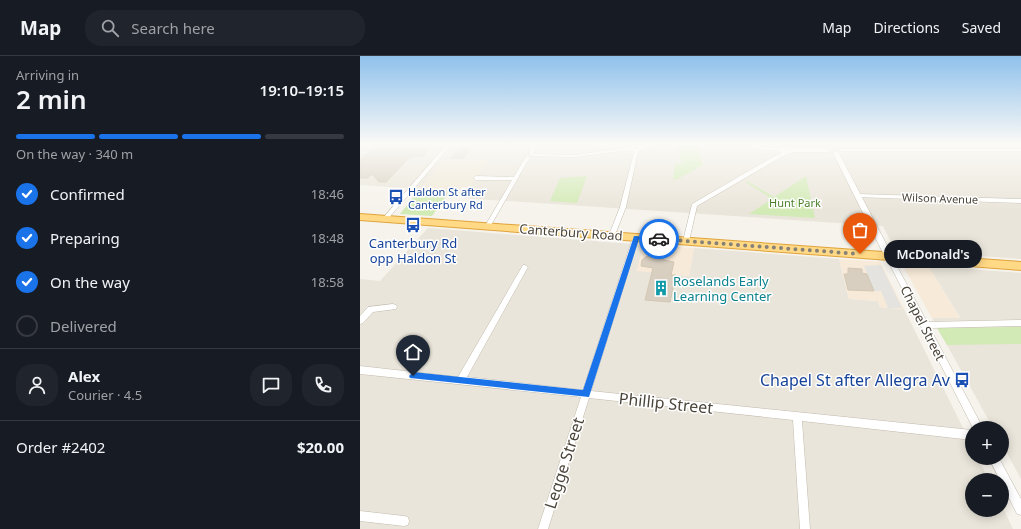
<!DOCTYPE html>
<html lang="en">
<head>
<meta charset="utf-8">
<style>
  body { margin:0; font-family:"Noto Sans",sans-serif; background:#20242c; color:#f1f3f6; height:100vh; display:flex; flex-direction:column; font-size:15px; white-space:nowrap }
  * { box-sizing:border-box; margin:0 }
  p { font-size:13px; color:#9ea1a6 }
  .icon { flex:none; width:22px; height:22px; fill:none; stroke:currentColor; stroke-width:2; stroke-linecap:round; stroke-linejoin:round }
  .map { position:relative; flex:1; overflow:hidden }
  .panel { display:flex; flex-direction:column; background:#171b24; width:360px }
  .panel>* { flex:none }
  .controls { position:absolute; left:605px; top:365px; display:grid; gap:8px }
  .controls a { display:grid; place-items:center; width:44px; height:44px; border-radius:50%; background:#171b24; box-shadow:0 2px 10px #0003; font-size:20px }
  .pin { position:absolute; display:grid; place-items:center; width:34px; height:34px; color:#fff; margin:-41px -17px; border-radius:50% 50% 50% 0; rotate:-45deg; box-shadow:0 0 4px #0007 }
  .pin .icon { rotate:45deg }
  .courier { position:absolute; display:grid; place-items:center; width:40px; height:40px; margin:-20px; border:3px solid #1a73e8; border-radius:50%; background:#fff; color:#222; box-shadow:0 1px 5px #0007 }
  .bubble { position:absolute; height:28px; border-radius:14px; background:#171b24; box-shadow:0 2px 10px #0003; font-size:13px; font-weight:600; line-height:28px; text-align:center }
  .overview em { font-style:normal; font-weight:600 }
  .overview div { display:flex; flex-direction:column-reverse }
  .overview { display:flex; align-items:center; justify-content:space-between; height:68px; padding:0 16px }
  h1 { font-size:26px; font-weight:600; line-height:30px }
  .bar { display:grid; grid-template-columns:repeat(4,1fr); gap:6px 4px; align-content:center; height:48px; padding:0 16px }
  .bar i { height:5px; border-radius:3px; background:#363941 }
  .bar .current { background:#1a73e8 }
  .bar p { grid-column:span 4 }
  .line { display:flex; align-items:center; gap:10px; padding:0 16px; border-top:1px solid #363941 }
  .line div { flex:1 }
  .round { display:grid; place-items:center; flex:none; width:42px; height:42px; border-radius:16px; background:#20242c }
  ol { padding:0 16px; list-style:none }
  li { display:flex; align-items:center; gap:12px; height:44px }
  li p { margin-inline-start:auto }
  li .icon { padding:4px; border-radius:50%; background:#1a73e8; color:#fff; stroke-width:4 }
  li:last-child { color:#9ea1a6 }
  li i { width:22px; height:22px; border:2px solid #363941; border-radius:50% }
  header { display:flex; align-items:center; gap:24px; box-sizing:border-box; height:56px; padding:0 20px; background:#171b24; border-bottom:1px solid #363941 }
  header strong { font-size:19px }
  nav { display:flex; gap:22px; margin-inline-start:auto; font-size:14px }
  .search { width:280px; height:36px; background:#20242c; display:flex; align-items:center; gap:10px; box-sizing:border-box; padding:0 14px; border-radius:16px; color:#9ea1a6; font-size:15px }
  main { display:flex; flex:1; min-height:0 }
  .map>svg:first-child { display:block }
  .residential { fill:#eae5da }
  .commercial { fill:#f7ead8 }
  .education { fill:#efe8d6 }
  .green { fill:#d2eab5 }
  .parking { fill:#e5e3e0 }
  .building { fill:#d8cfc1; stroke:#d3c7b4 }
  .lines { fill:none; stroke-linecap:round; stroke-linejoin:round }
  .minor-casing { stroke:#c2bbae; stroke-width:1 }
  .tertiary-casing { stroke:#c2bbae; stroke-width:1 }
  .trunk-casing { stroke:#e0a43c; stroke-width:2 }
  .minor { fill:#fff; fill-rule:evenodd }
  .tertiary { fill:#fff; fill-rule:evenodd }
  .trunk { fill:#ffd985; fill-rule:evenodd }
  .route { fill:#1a73e8 }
  .done { stroke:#878178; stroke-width:4; stroke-dasharray:0 7.2 }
  .labels { text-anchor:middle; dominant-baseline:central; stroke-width:3; stroke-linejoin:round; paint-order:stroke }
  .far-transit-label { font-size:11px; fill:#164399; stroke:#fff; text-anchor:start }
  .far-street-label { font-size:11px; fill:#4b4439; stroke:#fff }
  .far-park-label { font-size:11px; fill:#4a7f2a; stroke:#fff }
  .street-label { font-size:13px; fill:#4b4439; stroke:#fff }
  .transit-label { font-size:13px; fill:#164399; stroke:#fff }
  .culture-label { font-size:13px; fill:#0d838f; stroke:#fff; text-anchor:start }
  .near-transit-label { font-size:16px; fill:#164399; stroke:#fff; text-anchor:end }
  .near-street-label { font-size:16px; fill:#4b4439; stroke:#fff }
</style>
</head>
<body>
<header>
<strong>Map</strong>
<div class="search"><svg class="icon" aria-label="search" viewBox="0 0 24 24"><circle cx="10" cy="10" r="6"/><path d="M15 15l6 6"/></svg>Search here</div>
<nav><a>Map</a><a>Directions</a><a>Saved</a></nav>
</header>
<main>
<section class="panel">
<div class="overview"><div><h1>2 min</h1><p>Arriving in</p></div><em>19:10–19:15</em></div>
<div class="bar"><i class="current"></i><i class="current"></i><i class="current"></i><i></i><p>On the way · 340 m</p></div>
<ol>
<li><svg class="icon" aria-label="check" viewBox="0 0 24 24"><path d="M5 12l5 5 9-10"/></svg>Confirmed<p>18:46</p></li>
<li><svg class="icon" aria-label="check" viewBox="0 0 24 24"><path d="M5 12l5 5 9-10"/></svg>Preparing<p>18:48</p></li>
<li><svg class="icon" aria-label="check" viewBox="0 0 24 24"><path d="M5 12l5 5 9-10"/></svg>On the way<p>18:58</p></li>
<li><i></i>Delivered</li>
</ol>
<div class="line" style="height:72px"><a class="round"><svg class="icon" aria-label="person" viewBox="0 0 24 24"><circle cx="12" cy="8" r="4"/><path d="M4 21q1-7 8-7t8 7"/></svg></a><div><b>Alex</b><p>Courier · 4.5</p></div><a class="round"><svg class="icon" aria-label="chat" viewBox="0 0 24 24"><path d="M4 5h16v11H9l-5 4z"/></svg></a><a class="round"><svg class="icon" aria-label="phone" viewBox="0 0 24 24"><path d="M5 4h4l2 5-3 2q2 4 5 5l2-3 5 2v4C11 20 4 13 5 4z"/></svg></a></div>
<div class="line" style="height:52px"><div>Order #2402</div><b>$20.00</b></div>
</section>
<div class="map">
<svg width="661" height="473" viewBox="0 0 661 473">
  <rect width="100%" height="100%" fill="#f6f3ec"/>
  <g class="residential">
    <polygon points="0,88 661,88 661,203 535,194 523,170 102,142 128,104 84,104 60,133 0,129"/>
    <polygon points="68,172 284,189 277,214 329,220 334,192 479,203 489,243 518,245 520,251 544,253 612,390 612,402 618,402 629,424 612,424 612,454 642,454 642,450 653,473 0,473 0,223 20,225"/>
    <polygon points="568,210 661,217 661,423 642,388 642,372 633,372 572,262 600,261"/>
  </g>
  <g class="commercial">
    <polygon points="284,189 334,192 329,220 276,215"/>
    <polygon points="479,203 520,206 544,253 520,251 518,245 489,243"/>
    <polygon points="542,208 568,210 600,262 572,262"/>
  </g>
  <polygon class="education" points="84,104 128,104 110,131 102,131 97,138 56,138"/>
  <g class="green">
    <polygon points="337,88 343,109 316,124 313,123 315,108 322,107 317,90"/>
    <polygon points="227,120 217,147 190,145 200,122"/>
    <polygon points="446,120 455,162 389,158 412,143 386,126 387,125 414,141"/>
    <polygon points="56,138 88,138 72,160 40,158"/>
    <polygon points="661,271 661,288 587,289 577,272"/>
  </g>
  <polygon class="parking" points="521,209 542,252 528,252 521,235 514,235 504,210"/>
  <g class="building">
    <polygon points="18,88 68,88 72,89 63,100 50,101 26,126 19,126 12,118 8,122 0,122 0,104"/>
    <polygon points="100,91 112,91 103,102 91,102"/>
    <polygon points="287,200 314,206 311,219 316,219 310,246 285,244 293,212 281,210 282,204"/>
    <polygon points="488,212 502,213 502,217 507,218 514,235 488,234 484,218 488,218"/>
  </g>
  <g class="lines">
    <defs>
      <g id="minor">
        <polygon points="3,88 8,88 0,94 0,91"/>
        <polygon points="87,88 92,88 27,164 23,164 23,162"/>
        <path d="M173 88H177L173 98 215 99 270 91C273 88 280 87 283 90L295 88H307L283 93 278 96 266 151 255 179 252 181 249 179 260 151 274 96 269 94 215 101 173 100 169 97ZM277 90 279 91V92L276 93 274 92Z"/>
        <path d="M379 88C393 88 407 92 421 93L423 94 421 95 403 94Z"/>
        <polygon points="467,88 472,88 473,92 469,93"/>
        <polygon points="477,93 661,93 661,95 479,95 477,94"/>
        <polygon points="426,95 430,96 337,150 329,185 326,187 324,186 323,185 332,148 411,102"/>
        <polygon points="166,100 170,101 130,171 126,171 125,170 152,124 116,124 113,122 116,120 154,121"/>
        <polygon points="498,138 661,143 661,147 496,141 495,140"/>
        <polygon points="276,179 279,181 231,335 612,374 612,384 442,365 450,473 440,473 433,364 229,342 188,473 178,473 221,341 0,318 0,310 98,321 163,209 165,209 168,211 107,321 223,334 273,181"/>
        <polygon points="527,199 531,199 567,266 661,264 661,270 570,272 623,372 613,372 562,272 559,269 560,268 526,201"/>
        <polygon points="33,248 36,249 37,251 36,253 13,256 3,267 0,268 0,260 8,251"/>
        <polygon points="629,402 639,402 661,443 661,459 657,458 642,428 642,424 640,424"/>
        <polygon points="0,455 44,460 48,461 49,465 48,469 44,470 0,465"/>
      </g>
      <g id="tertiary">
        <polygon points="425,89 432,92 468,92 471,94 468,96 433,96 427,99 419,96 419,91"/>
        <polygon points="476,95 479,97 533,201 532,203 529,204 525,201 473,97"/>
      </g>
      <polygon id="trunk" points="0,158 661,206 661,214 0,164"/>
    </defs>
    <use href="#minor" class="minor-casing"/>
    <use href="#tertiary" class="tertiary-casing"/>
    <use href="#trunk" class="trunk-casing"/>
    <use href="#minor" class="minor"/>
    <use href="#tertiary" class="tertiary"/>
    <use href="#trunk" class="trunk"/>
  </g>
  <linearGradient id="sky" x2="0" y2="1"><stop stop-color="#8fc1ec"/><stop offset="0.57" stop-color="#fbfaf6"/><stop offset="1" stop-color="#fbfaf6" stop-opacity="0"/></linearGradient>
  <rect width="661" height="155" fill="url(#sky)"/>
  <polygon class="route" points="274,180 299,181 302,183 299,185 279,183 229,341 50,322 49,320 53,316 223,334"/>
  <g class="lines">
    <polyline class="done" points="299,183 500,198"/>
  </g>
  <defs>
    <symbol id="bus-bare" viewBox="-9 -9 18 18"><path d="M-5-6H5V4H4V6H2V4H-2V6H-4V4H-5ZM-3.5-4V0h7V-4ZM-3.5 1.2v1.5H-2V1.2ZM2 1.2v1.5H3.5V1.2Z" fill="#1a4fb4" stroke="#fff" stroke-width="2.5" paint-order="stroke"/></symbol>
    <symbol id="building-bare" viewBox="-9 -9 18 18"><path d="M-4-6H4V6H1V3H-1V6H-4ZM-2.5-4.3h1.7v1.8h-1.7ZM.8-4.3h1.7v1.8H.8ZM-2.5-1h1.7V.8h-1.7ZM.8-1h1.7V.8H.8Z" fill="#0f9aa8" stroke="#fff" stroke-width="2.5" paint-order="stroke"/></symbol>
  </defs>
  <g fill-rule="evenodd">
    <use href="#bus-bare" x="25" y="130" width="22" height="22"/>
    <use href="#bus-bare" x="42" y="158" width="22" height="22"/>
    <use href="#building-bare" x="290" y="221" width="22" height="22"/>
    <use href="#bus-bare" x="591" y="313" width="22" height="22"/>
  </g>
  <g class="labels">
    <g class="far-transit-label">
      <text x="48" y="135">Haldon St after<tspan x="48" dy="13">Canterbury Rd</tspan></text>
    </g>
    <g class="far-street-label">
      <text transform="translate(580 142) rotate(2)">Wilson Avenue</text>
    </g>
    <g class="far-park-label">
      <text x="435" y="146">Hunt Park</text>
    </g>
    <g class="street-label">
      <text transform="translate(211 176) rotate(4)">Canterbury Road</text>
      <text transform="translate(563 267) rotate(63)">Chapel Street</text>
    </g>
    <g class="transit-label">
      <text x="53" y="187">Canterbury Rd<tspan x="53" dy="15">opp Haldon St</tspan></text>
    </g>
    <g class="culture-label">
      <text x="313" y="225">Roselands Early<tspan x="313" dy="15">Learning Center</tspan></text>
    </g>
    <g class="near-transit-label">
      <text x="590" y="324">Chapel St after Allegra Av</text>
    </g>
    <g class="near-street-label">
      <text transform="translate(306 347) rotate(6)">Phillip Street</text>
      <text transform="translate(204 407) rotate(-72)">Legge Street</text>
    </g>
  </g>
</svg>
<div class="controls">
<a>+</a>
<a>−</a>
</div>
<div class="pin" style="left:500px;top:198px;background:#ea580c"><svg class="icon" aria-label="bag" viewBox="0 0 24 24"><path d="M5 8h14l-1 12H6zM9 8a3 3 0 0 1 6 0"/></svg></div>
<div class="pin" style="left:53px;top:320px;background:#1f2937"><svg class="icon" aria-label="home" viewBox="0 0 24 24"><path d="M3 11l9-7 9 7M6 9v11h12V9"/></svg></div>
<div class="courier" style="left:299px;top:183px"><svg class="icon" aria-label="car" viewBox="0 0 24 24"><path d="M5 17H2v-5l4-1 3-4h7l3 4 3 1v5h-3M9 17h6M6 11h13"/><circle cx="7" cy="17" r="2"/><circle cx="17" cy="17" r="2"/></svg></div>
<div class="bubble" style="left:524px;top:184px;width:98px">McDonald's</div>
</div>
</main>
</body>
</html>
